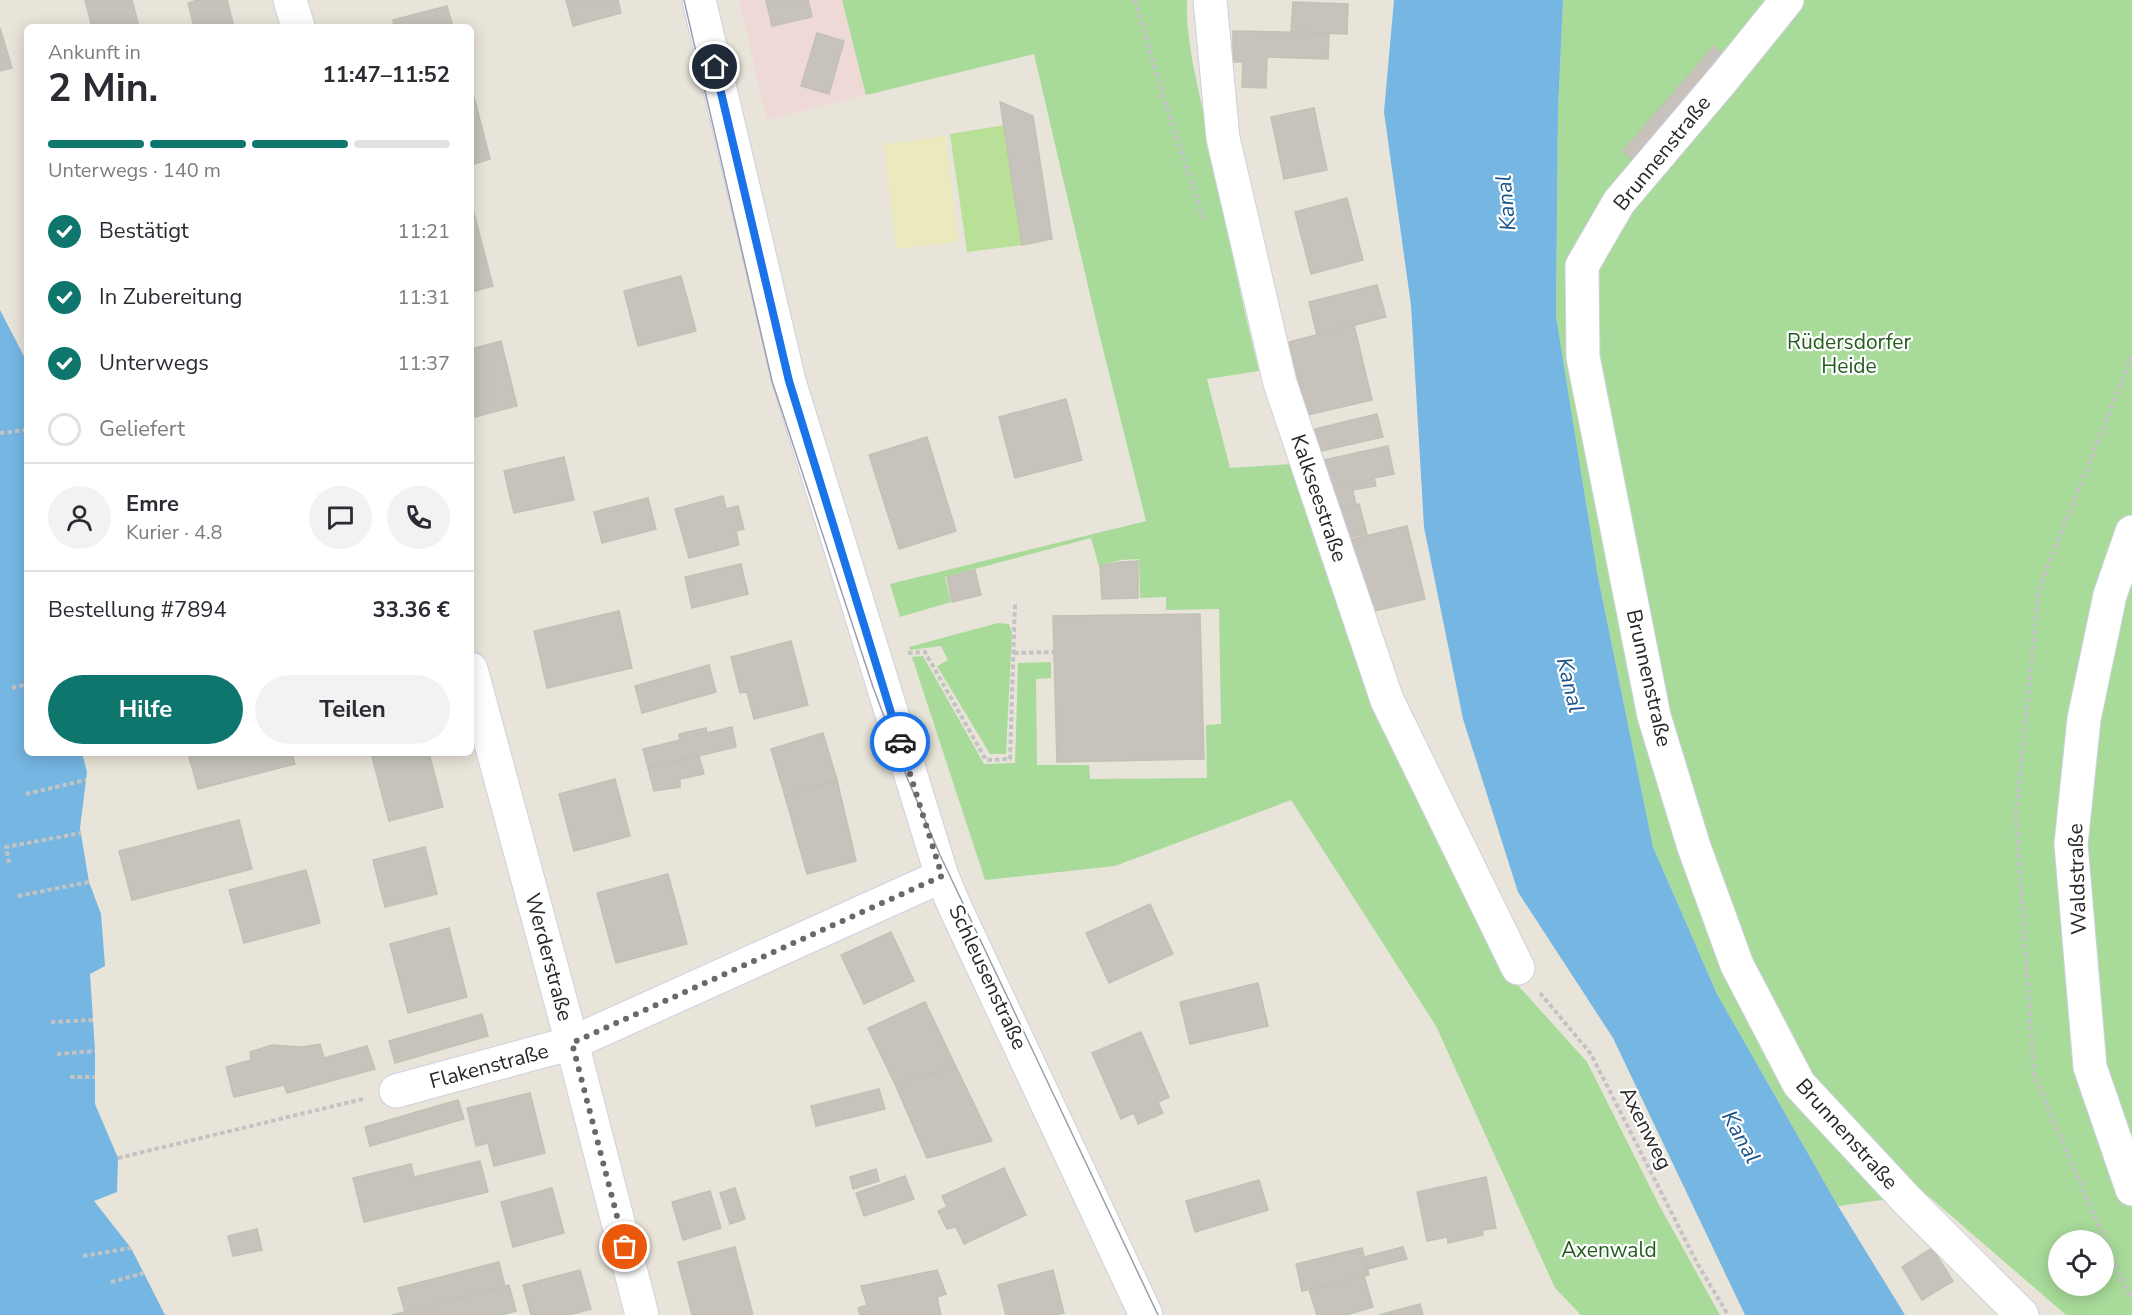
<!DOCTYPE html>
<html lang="de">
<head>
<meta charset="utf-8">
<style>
  body { margin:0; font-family:"Nunito Sans",sans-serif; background:#f2f2f3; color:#2b2b33; height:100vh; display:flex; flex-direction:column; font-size:22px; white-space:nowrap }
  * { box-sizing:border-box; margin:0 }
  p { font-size:20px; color:#7c7c81 }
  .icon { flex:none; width:33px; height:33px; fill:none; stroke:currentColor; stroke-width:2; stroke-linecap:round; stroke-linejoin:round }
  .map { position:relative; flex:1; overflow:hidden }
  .sheet { position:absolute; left:24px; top:24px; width:450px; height:732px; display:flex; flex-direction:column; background:#fff; border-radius:9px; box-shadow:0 3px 15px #0003 }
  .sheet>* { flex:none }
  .controls { position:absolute; left:2048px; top:1230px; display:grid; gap:12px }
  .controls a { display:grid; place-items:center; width:66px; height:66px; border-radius:50%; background:#fff; box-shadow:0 3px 15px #0003; font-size:30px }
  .pin { position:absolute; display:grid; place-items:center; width:51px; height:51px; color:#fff; margin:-26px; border:3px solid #fff; border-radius:50%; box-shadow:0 2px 6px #0007 }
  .courier { position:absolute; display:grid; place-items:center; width:60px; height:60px; margin:-30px; border:4px solid #1a73e8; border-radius:50%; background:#fff; color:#222; box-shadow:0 2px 8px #0007 }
  .headline em { font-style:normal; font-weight:700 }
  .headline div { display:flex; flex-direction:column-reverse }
  .headline { display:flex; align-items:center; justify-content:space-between; height:102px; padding:0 24px }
  h1 { font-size:39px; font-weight:700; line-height:45px }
  .bar { display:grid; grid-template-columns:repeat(4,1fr); gap:9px 6px; align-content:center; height:72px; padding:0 24px }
  .bar i { height:8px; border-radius:4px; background:#e1e1e2 }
  .bar .active { background:#0f766e }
  .bar p { grid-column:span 4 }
  .line { display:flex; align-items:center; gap:15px; padding:0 24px; border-top:2px solid #e1e1e2 }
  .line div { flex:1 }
  .round { display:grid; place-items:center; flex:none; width:63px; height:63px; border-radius:32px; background:#f2f2f3 }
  ol { padding:0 24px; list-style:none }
  li { display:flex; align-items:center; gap:18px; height:66px }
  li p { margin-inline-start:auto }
  li .icon { padding:6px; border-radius:50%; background:#0f766e; color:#fff; stroke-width:4 }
  li:last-child { color:#7c7c81 }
  li i { width:33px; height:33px; border:3px solid #e1e1e2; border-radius:50% }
  .cta { display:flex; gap:12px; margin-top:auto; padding:12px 24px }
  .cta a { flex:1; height:69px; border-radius:36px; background:#0f766e; color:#fff; font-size:24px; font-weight:700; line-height:69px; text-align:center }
  .cta a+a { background:#f2f2f3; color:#2b2b33 }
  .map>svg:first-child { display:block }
  .medical { fill:#efd9d7 }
  .green { fill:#a8db9a; fill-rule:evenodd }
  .sand { fill:#ebeabe }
  .pitch { fill:#b8e197 }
  .water { fill:#75b6e2 }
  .building { fill:#c7c3bc; stroke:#c3c0b4; stroke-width:1.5 }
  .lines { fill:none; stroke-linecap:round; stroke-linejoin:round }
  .minor-casing { stroke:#cfd0df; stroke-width:35 }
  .path { stroke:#c3c3c3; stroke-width:4; stroke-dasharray:4.5 3; stroke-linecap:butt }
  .minor { stroke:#fff; stroke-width:33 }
  .tram { stroke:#9d9db0; stroke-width:1.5 }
  .done { stroke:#6b6965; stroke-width:6; stroke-dasharray:0 10.8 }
  .route { stroke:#1a73e8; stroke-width:8 }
  .labels { text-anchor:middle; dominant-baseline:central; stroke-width:4.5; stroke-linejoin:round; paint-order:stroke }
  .street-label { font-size:21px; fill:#272727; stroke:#fff }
  .park-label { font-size:21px; fill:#245c1f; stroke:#fff }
  .water-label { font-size:22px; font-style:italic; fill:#195389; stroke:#fff }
</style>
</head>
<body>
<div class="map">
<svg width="2132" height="1315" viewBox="0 0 2132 1315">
  <rect width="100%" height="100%" fill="#e8e4d9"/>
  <polygon class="medical" points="739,0 1187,0 1186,15 767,120"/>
  <g class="green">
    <path d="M842 0H1187C1185 43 1200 92 1208 135 1224 214 1239 293 1259 371L1207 379 1230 468 1292 464 1506 972 1587 1062 1658 1203 1720 1315H1581L1555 1288 1436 1026 1291 800 1115 866 985 880 912 657 923 656 984 764 1015 763 1018 663 1051 662V678L1036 679 1037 765H1089L1090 779 1207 778 1206 725 1221 724 1219 609 1166 610V597L1140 598 1139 559 1121 560 1099 566 1091 538 945 577 951 602 900 617 890 584 1146 521 1099 333 1034 54 866 95Z"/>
    <path d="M1563 0H2132V1315H2066L1926 1194 1838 1206 1717 994 1653 847 1598 577 1556 316 1558 111ZM2058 1240H2103V1286H2058Z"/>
    <polygon points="998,623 1009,624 1012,633 1006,754 990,754 937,666 948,660 941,646 910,650 909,647"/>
  </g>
  <polygon class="sand" points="946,136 958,242 896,249 884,144"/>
  <polygon class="pitch" points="1005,125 1022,245 967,252 950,134"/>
  <g class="water">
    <polygon points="1394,0 1563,0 1558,111 1556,316 1598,577 1653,847 1717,994 1838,1206 1905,1315 1745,1315 1613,1038 1518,892 1463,719 1424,527 1411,305 1384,112"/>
    <polygon points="0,310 27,362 27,753 82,753 87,772 80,828 89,882 101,914 105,966 90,974 95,1051 95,1104 118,1158 117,1192 94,1201 131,1248 165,1315 0,1315"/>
  </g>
  <g class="building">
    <polygon points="85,0 132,0 139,27 92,27"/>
    <polygon points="198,0 227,0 234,27 194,27 188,3"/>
    <polygon points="566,0 618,0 621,13 573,26"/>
    <polygon points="766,0 808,0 812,17 772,26"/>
    <polygon points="1293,2 1348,4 1347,34 1291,32"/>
    <polygon points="447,6 453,27 394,27 393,20"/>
    <polygon points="0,28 12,68 0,71"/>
    <polygon points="1233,31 1329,33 1328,59 1267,57 1266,88 1242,87 1243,62 1233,62"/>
    <polygon points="817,33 844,41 829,94 801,86"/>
    <polygon points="1714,46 1726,56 1634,161 1623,151"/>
    <polygon points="474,97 490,159 471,165 471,98"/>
    <polygon points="1000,102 1033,116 1052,239 1022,245"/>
    <polygon points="1314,108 1327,170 1284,179 1271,117"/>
    <polygon points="1347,198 1363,260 1311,274 1295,212"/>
    <polygon points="471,202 493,286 471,292"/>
    <polygon points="681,276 696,331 638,346 624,291"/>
    <polygon points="1377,285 1386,317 1317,335 1309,302"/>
    <polygon points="1354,325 1372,400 1307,415 1289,342"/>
    <polygon points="501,341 517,406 471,418 471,349"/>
    <polygon points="1066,399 1082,460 1015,478 999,417"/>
    <polygon points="1377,414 1383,437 1316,452 1311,430"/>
    <polygon points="927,437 956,531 899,549 869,455"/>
    <polygon points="1388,446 1394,474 1374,478 1376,486 1353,490 1351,483 1330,488 1324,460"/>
    <polygon points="564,457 574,500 514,513 504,471"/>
    <polygon points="1351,483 1356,505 1335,510 1330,488"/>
    <polygon points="723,496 726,509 738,506 744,529 736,531 739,545 689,558 675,509"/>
    <polygon points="648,498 656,529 602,543 594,512"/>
    <polygon points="1359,504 1367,534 1343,539 1335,510"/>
    <polygon points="1407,526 1425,599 1366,613 1349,540"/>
    <polygon points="1138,561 1138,598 1102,599 1100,566 1121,562"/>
    <polygon points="741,564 748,594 692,608 685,577"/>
    <polygon points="975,570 981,595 952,602 947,577"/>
    <polygon points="619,611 632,668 547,688 534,631"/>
    <polygon points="1200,614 1204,759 1057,762 1053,616"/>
    <polygon points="791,641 808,705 754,719 747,692 740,693 731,657"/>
    <polygon points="709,665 716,692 642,713 635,686"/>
    <polygon points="732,727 736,747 648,768 643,749 680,740 679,734 706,728 707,733"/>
    <polygon points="823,733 837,780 785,796 771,749"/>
    <polygon points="188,753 292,753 295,764 198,789"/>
    <polygon points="388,753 429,753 443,807 389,821 372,757"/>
    <polygon points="699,756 704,774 680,779 680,787 654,791 648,768"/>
    <polygon points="615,779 630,836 574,851 559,794"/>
    <polygon points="837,780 856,861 807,874 785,796"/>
    <polygon points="239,820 252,869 132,900 119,851"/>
    <polygon points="425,847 437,894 385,907 373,860"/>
    <polygon points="306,870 320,923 244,943 229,890"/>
    <polygon points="668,874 687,944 616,963 597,893"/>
    <polygon points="1150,904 1173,954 1109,983 1086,933"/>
    <polygon points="449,928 467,997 408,1013 390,944"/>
    <polygon points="891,932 914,981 864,1004 841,955"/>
    <polygon points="1258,983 1268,1026 1190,1044 1180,1002"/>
    <polygon points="925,1002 956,1067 895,1084 868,1028"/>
    <polygon points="482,1014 488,1036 395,1063 389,1041"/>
    <polygon points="1141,1032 1169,1097 1158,1102 1163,1113 1138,1124 1134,1113 1121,1119 1092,1053"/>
    <polygon points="320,1044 324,1058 367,1046 375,1069 287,1093 284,1085 234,1097 226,1067 251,1060 250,1052 272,1045 302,1047"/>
    <polygon points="956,1067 992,1141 927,1158 895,1084"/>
    <polygon points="879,1089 885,1109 816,1126 811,1106"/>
    <polygon points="530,1093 545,1153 494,1166 488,1143 476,1146 467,1108"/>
    <polygon points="458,1100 464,1119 370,1146 365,1127"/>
    <polygon points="480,1161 488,1192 364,1222 353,1178 411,1164 414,1177"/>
    <polygon points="1004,1168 1026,1215 964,1244 956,1227 947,1229 938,1211 947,1207 942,1196"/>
    <polygon points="876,1169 879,1181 853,1189 850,1177"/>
    <polygon points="905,1176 914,1199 864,1216 856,1193"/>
    <polygon points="1486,1177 1496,1228 1482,1230 1483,1235 1448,1243 1447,1237 1427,1241 1417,1192"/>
    <polygon points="1259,1180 1268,1210 1195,1232 1186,1201"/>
    <polygon points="552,1188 564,1233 513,1247 501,1202"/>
    <polygon points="735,1188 745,1219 730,1224 720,1193"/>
    <polygon points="710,1191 721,1228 683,1240 672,1202"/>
    <polygon points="257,1229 262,1250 233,1256 228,1236"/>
    <polygon points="735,1247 753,1315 692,1315 678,1262"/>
    <polygon points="1403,1247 1407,1259 1367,1269 1364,1257"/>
    <polygon points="1362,1248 1369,1275 1302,1291 1296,1264"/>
    <polygon points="1932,1248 1953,1281 1922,1300 1902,1267"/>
    <polygon points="499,1262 505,1286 405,1312 398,1288"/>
    <polygon points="580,1270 591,1309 569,1315 531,1315 523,1285"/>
    <polygon points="937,1270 946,1294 937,1297 941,1315 860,1315 858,1308 867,1305 861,1286"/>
    <polygon points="1053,1270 1064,1313 1056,1315 1006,1315 998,1285"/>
    <polygon points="1364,1276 1373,1307 1346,1315 1317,1315 1309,1290"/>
    <polygon points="509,1285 516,1311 501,1315 392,1315"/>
    <polygon points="1420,1304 1423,1315 1379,1315"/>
  </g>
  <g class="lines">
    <defs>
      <g id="minor">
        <polyline points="290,0 298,27"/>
        <polyline points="699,0 789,381 942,876 954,905 1146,1315"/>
        <polyline points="1210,0 1223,138 1280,383 1387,700 1518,968"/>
        <polyline points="1787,0 1724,78 1619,202 1582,266 1583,357 1654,716 1694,847 1737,965 1799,1084 1906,1199 2022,1315"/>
        <polyline points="2132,532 2110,595 2084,719 2071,844 2090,1067 2132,1189"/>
        <polyline points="471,669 572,1043 642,1315"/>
        <polyline points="396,1091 572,1043 942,876"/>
      </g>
    </defs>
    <use href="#minor" class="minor-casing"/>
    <g class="path">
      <polyline points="1135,0 1164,99 1204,220"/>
      <polyline points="2132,356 2039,588 2016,814 2034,1075 2117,1269 2132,1299"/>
      <polyline points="0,433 27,430"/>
      <polyline points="908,653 925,652 986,760 1010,759 1015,604"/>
      <polyline points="1014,653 1054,652"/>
      <polyline points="12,688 27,684"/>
      <polyline points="26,794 86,780"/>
      <polyline points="9,863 6,847 81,833"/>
      <polyline points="18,896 89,882"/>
      <polyline points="1540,993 1591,1054 1697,1263 1728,1315"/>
      <polyline points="51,1022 93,1020"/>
      <polyline points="57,1054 95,1051"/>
      <polyline points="70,1077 95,1077"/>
      <polyline points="118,1158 363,1099"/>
      <polyline points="83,1256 131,1248"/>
      <polyline points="111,1282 144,1273"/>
    </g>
    <use href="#minor" class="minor"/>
    <polyline class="tram" points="684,0 772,381 873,687 908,780 940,855 1158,1315"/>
  </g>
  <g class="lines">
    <polyline class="done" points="625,1247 572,1043 942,876 900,742"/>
    <polyline class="route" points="715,67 789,381 900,742"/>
  </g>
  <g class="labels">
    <g class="street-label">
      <text transform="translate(1662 153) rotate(-51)">Brunnenstraße</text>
      <text transform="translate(1319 498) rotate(71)">Kalkseestraße</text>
      <text transform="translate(1649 678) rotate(77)">Brunnenstraße</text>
      <text transform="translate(2077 879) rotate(-92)">Waldstraße</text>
      <text transform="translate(549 957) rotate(75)">Werderstraße</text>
      <text transform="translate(988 977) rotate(65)">Schleusenstraße</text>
      <text transform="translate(489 1066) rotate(-15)">Flakenstraße</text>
      <text transform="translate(1646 1128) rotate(63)">Axenweg</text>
      <text transform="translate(1847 1134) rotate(48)">Brunnenstraße</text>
    </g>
    <g class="park-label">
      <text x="1849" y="342">Rüdersdorfer<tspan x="1849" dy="24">Heide</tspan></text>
      <text x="1609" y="1250">Axenwald</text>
    </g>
    <g class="water-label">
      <text transform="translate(1506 203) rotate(-95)">Kanal</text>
      <text transform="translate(1570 685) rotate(76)">Kanal</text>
      <text transform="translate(1741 1137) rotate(61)">Kanal</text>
    </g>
  </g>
</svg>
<div class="controls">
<a><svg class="icon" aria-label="locate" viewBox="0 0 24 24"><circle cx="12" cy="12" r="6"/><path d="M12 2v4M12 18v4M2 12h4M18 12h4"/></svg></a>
</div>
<div class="pin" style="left:625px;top:1247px;background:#ea580c"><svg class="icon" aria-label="bag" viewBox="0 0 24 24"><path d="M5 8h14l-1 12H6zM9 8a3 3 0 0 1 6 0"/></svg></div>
<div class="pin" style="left:715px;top:67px;background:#1f2937"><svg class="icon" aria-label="home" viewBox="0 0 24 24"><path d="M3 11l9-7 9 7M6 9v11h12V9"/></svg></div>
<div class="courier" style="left:900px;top:742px"><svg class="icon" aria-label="car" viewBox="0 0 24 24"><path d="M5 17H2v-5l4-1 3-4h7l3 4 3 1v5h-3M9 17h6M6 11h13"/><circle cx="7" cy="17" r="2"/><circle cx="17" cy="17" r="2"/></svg></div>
<section class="sheet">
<div class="headline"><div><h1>2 Min.</h1><p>Ankunft in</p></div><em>11:47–11:52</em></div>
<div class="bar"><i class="active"></i><i class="active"></i><i class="active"></i><i></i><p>Unterwegs · 140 m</p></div>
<ol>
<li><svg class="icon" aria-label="check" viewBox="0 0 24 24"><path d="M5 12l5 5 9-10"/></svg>Bestätigt<p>11:21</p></li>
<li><svg class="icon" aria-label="check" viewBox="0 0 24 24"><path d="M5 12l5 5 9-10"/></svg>In Zubereitung<p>11:31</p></li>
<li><svg class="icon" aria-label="check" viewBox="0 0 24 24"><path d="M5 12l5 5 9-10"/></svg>Unterwegs<p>11:37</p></li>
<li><i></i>Geliefert</li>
</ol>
<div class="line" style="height:108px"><a class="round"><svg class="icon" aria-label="person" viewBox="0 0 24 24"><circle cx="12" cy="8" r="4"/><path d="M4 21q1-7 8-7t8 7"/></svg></a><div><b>Emre</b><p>Kurier · 4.8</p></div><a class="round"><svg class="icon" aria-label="chat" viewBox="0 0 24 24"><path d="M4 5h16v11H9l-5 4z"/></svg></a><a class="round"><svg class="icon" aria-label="phone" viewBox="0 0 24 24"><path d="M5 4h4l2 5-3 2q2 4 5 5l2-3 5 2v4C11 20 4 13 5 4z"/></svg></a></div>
<div class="line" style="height:78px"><div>Bestellung #7894</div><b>33.36 €</b></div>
<div class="cta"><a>Hilfe</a><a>Teilen</a></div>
</section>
</div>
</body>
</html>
